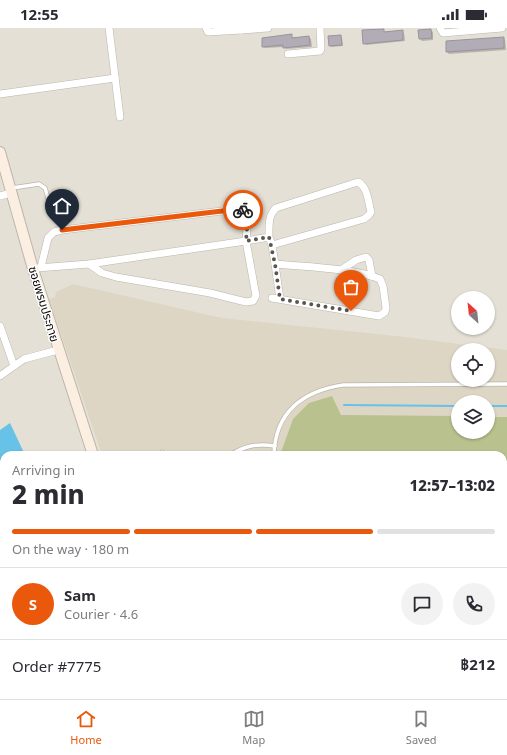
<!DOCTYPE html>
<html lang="en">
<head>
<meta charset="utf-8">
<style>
  body { margin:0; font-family:"Noto Sans","Noto Sans Thai",sans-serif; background:#f2f2f3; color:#2b2b33; height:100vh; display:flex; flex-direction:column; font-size:15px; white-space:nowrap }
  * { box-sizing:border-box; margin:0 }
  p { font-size:13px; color:#7c7c81 }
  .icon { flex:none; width:22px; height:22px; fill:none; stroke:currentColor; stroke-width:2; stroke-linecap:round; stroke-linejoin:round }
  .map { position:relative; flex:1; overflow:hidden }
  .drawer { position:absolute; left:0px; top:423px; width:507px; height:248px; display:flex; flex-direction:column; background:#fff; border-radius:12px 12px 0 0; box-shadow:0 1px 3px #0004 }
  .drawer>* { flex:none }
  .needle { width:26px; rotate:333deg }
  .controls { position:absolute; left:451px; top:263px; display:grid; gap:8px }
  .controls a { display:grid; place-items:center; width:44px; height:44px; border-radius:50%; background:#fff; box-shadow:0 1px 3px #0004; font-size:20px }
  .pin { position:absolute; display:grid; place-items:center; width:34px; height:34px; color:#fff; margin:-41px -17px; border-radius:50% 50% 50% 0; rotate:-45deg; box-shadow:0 0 4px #0007 }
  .pin .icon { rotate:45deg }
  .courier { position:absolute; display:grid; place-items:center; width:40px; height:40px; margin:-20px; border:3px solid #ea580c; border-radius:50%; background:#fff; color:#222; box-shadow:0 1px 5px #0007 }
  .summary em { font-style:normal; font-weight:800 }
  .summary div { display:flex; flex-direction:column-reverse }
  .summary { display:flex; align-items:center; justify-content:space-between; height:68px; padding:0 12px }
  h1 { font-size:26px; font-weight:800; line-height:30px }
  .bar { display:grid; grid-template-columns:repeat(4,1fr); gap:6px 4px; align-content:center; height:48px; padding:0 12px }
  .bar i { height:5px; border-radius:3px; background:#e1e1e2 }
  .bar .active { background:#ea580c }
  .bar p { grid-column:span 4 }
  .line { display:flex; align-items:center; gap:10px; padding:0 12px; border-top:1px solid #e1e1e2 }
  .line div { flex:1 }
  .round { display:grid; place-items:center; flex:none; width:42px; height:42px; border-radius:21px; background:#f2f2f3 }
  .status { display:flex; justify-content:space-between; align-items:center; height:28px; padding:0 20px; background:#fff; direction:ltr }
  .status svg { height:11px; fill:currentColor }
  .tab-bar { display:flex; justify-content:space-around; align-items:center; height:56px; border-top:1px solid #e1e1e2; background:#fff; font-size:11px; color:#7c7c81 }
  .tab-bar a { display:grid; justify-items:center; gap:2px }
  .tab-bar .active { color:#ea580c }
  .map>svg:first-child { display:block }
  .built { fill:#ded6c5; fill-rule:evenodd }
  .green { fill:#b9c18f }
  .water { fill:#66c2e7 }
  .shadow { fill:#0003 }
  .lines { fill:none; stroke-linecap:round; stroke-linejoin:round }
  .stream { stroke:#66c2e7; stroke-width:2 }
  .runway { stroke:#9c9890; stroke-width:45 }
  .building { fill:#b1acb6; stroke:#99949d }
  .lane-casing { stroke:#bab6ac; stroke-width:5 }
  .street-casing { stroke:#bab6ac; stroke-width:8 }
  .secondary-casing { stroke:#bab6ac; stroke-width:12 }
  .lane { stroke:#fff; stroke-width:3.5 }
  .street { stroke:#fff; stroke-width:7 }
  .secondary { stroke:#fcefe2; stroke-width:10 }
  .done { stroke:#595650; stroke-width:4; stroke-dasharray:0 7.2 }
  .route { stroke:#ea580c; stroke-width:5 }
  .labels { text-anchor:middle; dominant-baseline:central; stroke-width:3; stroke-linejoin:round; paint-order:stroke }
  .street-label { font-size:12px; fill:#0d0b08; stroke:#fff }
</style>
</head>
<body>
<div class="status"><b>12:55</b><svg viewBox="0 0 49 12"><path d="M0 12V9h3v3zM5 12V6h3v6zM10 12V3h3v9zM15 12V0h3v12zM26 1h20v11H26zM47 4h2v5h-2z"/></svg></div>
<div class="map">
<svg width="507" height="671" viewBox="0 0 507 671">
  <rect width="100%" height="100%" fill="#e5e0d6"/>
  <path class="built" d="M73 256 222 290 397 308 507 322V671H235L232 667H503V427H102L49 271 55 269 56 264ZM458 322H488V352H458ZM458 374H488V404H458Z"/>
  <g class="green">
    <polygon points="332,368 341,387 458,388 458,404 488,404 488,389 507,389 507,479 503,479 503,427 280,427 293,391 309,375"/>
    <polygon points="503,541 507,541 507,671 235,671 232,667 503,667"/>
  </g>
  <polygon class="water" points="10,395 25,427 4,427 4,458 0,450 0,402"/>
  <g class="shadow">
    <polygon points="383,2 385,4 402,3 404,5 405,13 366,17 364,15"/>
    <polygon points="431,2 433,4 433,12 422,13 420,11 419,3"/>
    <polygon points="291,7 293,10 309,9 311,11 312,19 286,21 284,19 265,20 263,19"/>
    <polygon points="341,8 342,10 343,18 331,19 330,17"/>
    <polygon points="503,10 505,12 506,22 449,26 447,24"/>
  </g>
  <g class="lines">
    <g class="stream">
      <polyline points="344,377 458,378"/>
      <polyline points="488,378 507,378"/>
    </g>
    <polyline class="runway" points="503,510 507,510"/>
  </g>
  <g class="building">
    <polygon points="384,1 384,4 403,2 403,12 363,16 362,2"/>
    <polygon points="431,1 432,10 419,11 418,2"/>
    <polygon points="292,6 292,10 309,8 310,17 283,20 283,17 262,19 262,10"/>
    <polygon points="341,7 342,17 329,18 328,8"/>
    <polygon points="504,9 504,20 446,24 446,13"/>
  </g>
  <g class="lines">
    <defs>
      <g id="lane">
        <polyline points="12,160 39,156 45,160 48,170"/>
        <polyline points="162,427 162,424"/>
        <path d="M230 427C245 418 257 415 275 418"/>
        <path d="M274 427C275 384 303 363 343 357L507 356"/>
        <polyline points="0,530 4,529"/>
        <polyline points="314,667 317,671"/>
      </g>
      <g id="street">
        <polyline points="109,0 120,89"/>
        <polyline points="206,0 208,4 241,2"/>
        <polyline points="241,0 241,2 268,0"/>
        <polyline points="440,0 443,5 502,0"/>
        <polyline points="288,26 320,23 321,21 320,0"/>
        <polyline points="0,66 115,50"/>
        <polyline points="0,168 11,165"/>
        <path d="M272 217 275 236C306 239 353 240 380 251L383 258 386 280 385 284 379 288 272 270"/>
        <polyline points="275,236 280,271"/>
        <path d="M41 239 48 210 54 204 62 202 239 181 245 183 248 187 246 213 269 209C269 199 268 187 276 180L358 154C368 159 368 174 371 184L369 187 364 191 272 217 269 209"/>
        <polyline points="37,240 89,236 246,213 256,268 253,273 246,274 210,265 116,249 102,245 89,236"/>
        <polyline points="341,242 356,232 366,229 369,232 372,248"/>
        <polyline points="0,298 14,338"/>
        <polyline points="0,348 24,331 58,322"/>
        <polyline points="0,509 4,508"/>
        <polyline points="0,607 4,606"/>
        <polyline points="0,630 1,635"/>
        <polyline points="51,667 52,671"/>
      </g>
      <g id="secondary">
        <polyline points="0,124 33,241 93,427"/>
        <polyline points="222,667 225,671"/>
      </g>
    </defs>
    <use href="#lane" class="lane-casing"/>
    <use href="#street" class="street-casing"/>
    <use href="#secondary" class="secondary-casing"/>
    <use href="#lane" class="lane"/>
    <use href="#street" class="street"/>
    <use href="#secondary" class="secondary"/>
  </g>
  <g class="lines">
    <polyline class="done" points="243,182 248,187 246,213 269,209 275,236 280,271 351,283"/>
    <polyline class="route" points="62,202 239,181 243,182"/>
  </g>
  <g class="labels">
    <g class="street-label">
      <text transform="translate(44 276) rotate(73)">ซอยพรมประกาย</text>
    </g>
  </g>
</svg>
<div class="controls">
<a><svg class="needle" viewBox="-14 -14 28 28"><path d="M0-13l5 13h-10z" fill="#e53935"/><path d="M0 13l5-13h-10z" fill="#7c7c81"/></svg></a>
<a><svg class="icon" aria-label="locate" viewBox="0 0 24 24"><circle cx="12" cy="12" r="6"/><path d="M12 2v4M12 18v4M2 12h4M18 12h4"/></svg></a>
<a><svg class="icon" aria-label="layers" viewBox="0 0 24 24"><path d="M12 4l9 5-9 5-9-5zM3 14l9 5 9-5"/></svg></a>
</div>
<div class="pin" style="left:351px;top:283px;background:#ea580c"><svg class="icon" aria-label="bag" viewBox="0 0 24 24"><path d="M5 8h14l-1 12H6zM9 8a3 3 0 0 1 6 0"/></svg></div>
<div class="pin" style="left:62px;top:202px;background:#1f2937"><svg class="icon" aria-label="home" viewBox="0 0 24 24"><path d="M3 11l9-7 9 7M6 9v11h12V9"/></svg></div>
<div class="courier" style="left:243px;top:182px"><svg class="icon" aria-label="bike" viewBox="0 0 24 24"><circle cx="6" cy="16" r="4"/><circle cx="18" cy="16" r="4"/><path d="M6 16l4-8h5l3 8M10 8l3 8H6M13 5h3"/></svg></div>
<section class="drawer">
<div class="summary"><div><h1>2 min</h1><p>Arriving in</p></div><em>12:57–13:02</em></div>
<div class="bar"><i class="active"></i><i class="active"></i><i class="active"></i><i></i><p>On the way · 180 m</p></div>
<div class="line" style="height:72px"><b class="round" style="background:#ea580c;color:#fff">S</b><div><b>Sam</b><p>Courier · 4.6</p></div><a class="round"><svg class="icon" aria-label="chat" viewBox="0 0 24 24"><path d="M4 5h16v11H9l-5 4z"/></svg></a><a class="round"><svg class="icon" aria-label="phone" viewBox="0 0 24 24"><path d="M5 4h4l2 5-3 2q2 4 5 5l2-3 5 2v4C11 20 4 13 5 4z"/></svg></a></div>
<div class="line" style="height:52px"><div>Order #7775</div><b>฿212</b></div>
</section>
</div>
<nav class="tab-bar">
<a class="active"><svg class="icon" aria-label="home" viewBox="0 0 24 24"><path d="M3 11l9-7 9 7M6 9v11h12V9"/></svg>Home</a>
<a><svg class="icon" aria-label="map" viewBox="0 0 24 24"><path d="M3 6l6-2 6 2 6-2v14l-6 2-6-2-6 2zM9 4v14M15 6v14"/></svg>Map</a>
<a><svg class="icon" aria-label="saved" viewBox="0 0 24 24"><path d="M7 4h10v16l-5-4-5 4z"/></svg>Saved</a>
</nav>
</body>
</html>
